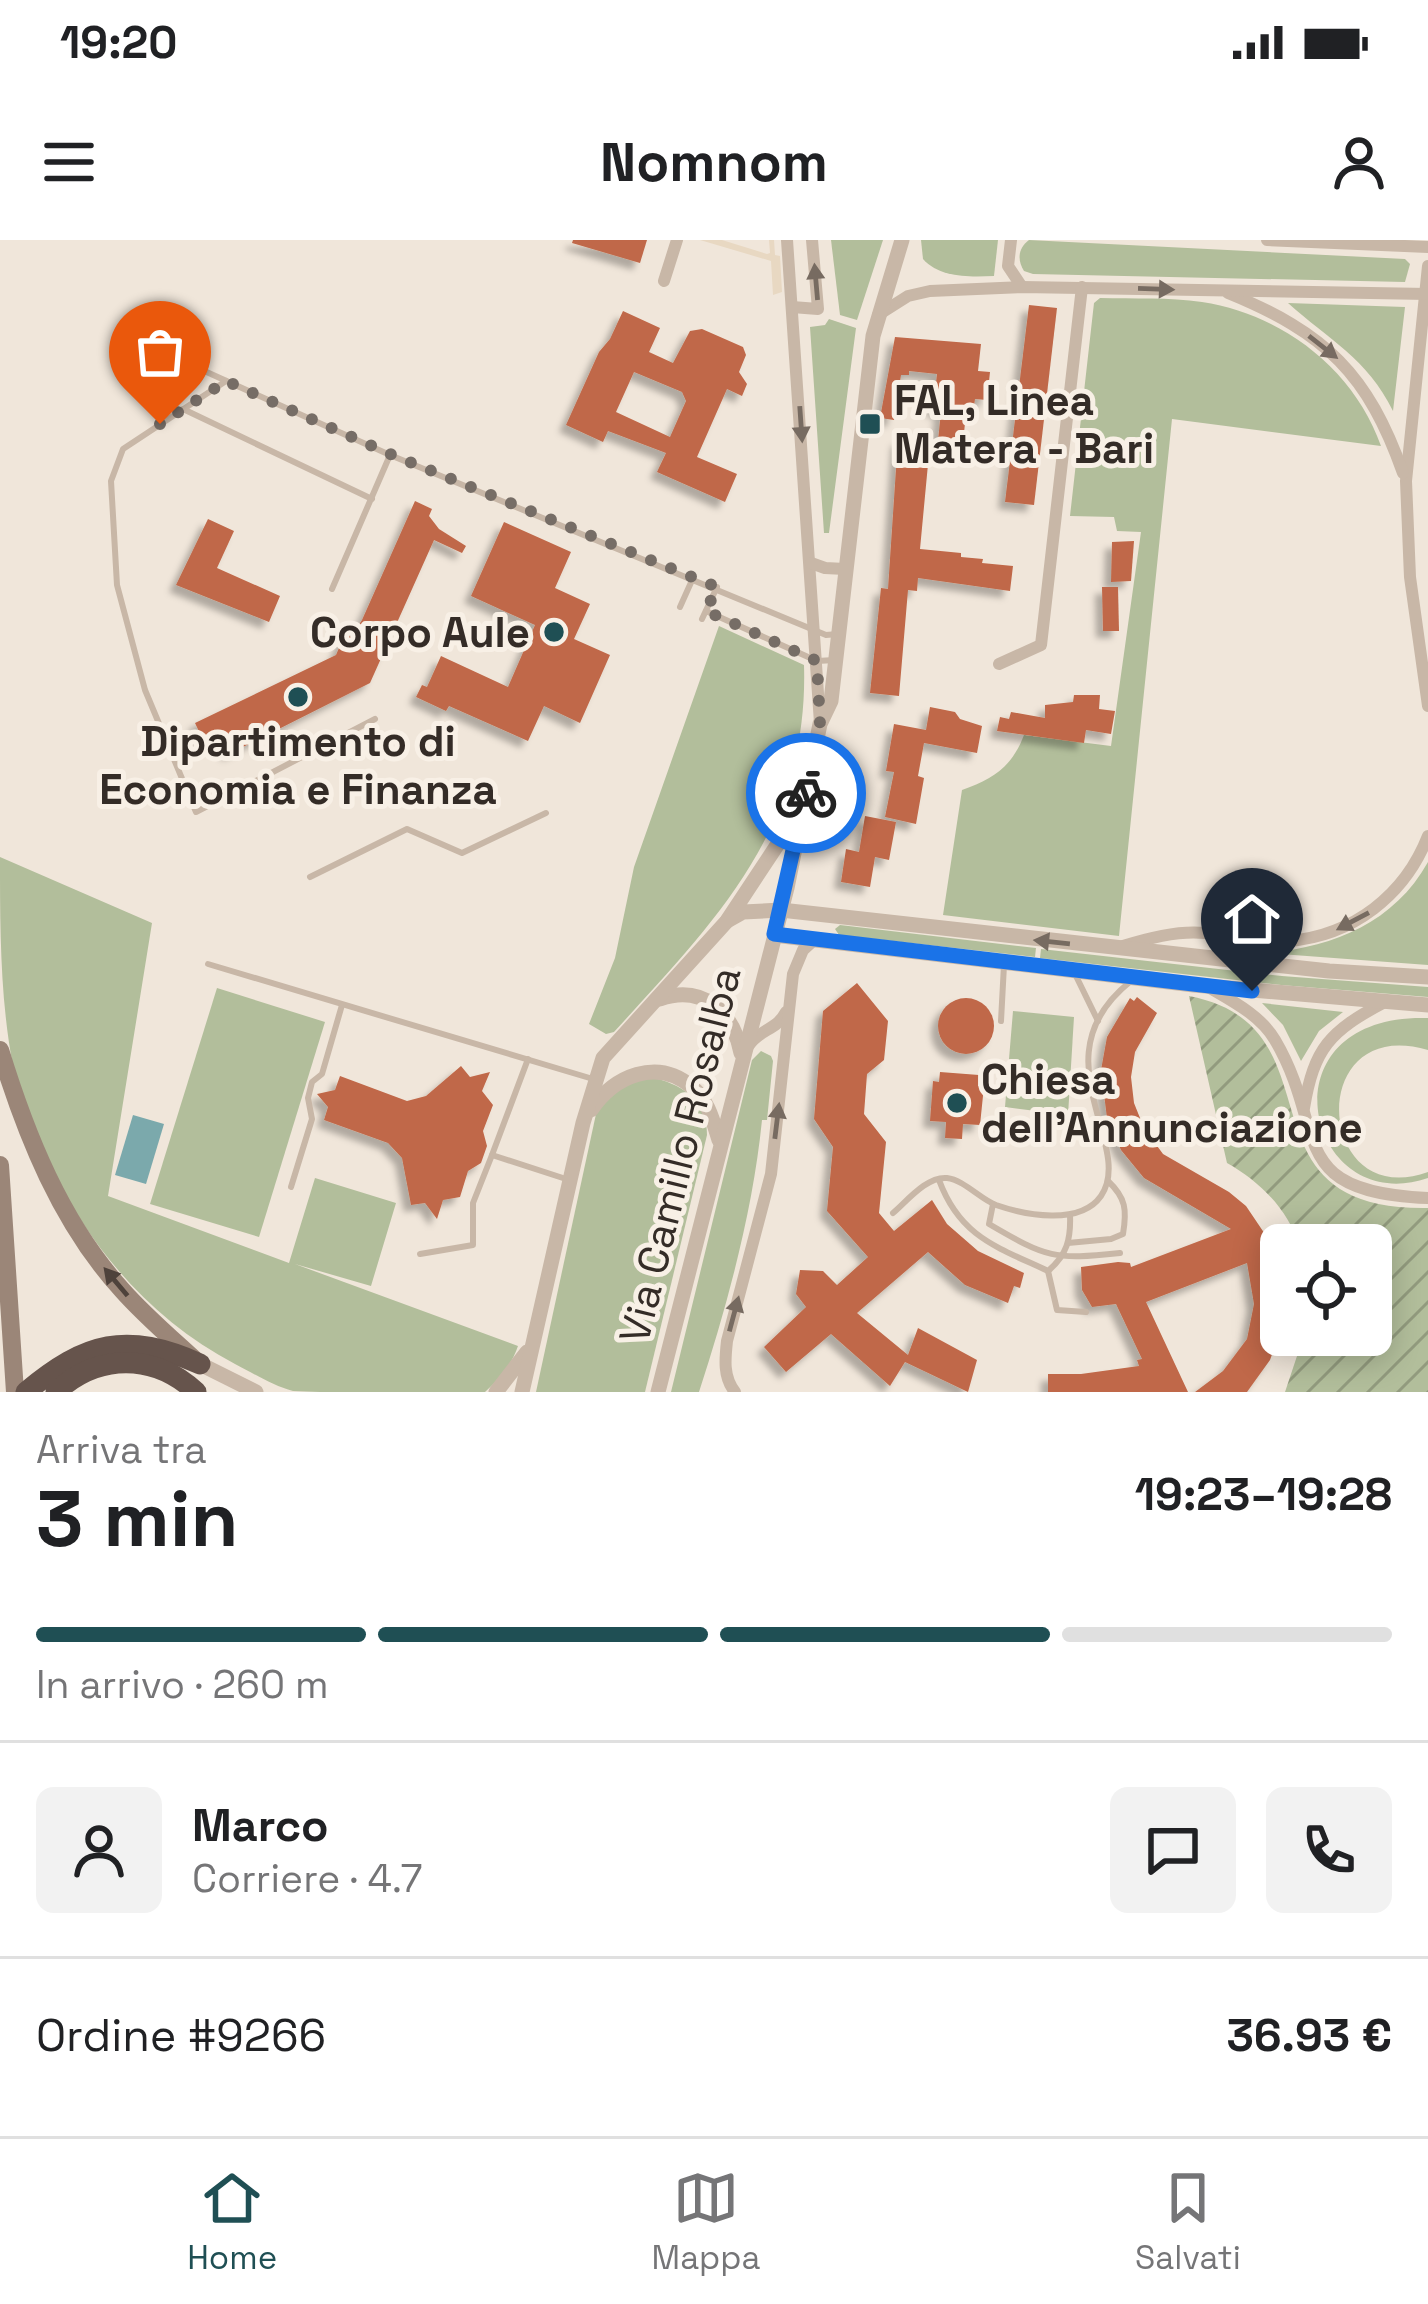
<!DOCTYPE html>
<html lang="it">
<head>
<meta charset="utf-8">
<style>
  body { margin:0; font-family:"Space Grotesk",sans-serif; background:#f2f2f2; color:#202124; height:100vh; display:flex; flex-direction:column; font-size:45px; white-space:nowrap }
  * { box-sizing:border-box; margin:0 }
  p { font-size:39px; color:#757577 }
  .icon { flex:none; width:66px; height:66px; fill:none; stroke:currentColor; stroke-width:2; stroke-linecap:round; stroke-linejoin:round }
  .map { position:relative; height:1152px; overflow:hidden }
  .details { display:flex; flex-direction:column; background:#fff; flex:1 }
  .details>* { flex:none }
  .controls { position:absolute; left:1260px; top:984px; display:grid; gap:24px }
  .controls a { display:grid; place-items:center; width:132px; height:132px; border-radius:18px; background:#fff; box-shadow:0 6px 30px #0003; font-size:60px }
  .pin { position:absolute; display:grid; place-items:center; width:102px; height:102px; color:#fff; margin:-123px -51px; border-radius:50% 50% 50% 0; rotate:-45deg; box-shadow:0 0 12px #0007 }
  .pin .icon { rotate:45deg }
  .courier { position:absolute; display:grid; place-items:center; width:120px; height:120px; margin:-60px; border:9px solid #1a73e8; border-radius:50%; background:#fff; color:#222; box-shadow:0 3px 15px #0007 }
  .summary em { font-style:normal; font-weight:600 }
  .summary div { display:flex; flex-direction:column-reverse }
  .summary { display:flex; align-items:center; justify-content:space-between; height:204px; padding:0 36px }
  h1 { font-size:78px; font-weight:600; line-height:90px }
  .bar { display:grid; grid-template-columns:repeat(4,1fr); gap:18px 12px; align-content:center; height:144px; padding:0 36px }
  .bar i { height:15px; border-radius:9px; background:#e0e0e0 }
  .bar .active { background:#1f4f54 }
  .bar p { grid-column:span 4 }
  .line { display:flex; align-items:center; gap:30px; padding:0 36px; border-top:3px solid #e0e0e0 }
  .line div { flex:1 }
  .round { display:grid; place-items:center; flex:none; width:126px; height:126px; border-radius:18px; background:#f2f2f2 }
  .status { display:flex; justify-content:space-between; align-items:center; height:84px; padding:0 60px; background:#fff; direction:ltr }
  .status svg { height:33px; fill:currentColor }
  header { display:flex; justify-content:space-between; align-items:center; height:156px; padding:0 36px; background:#fff; font-size:54px; font-weight:600 }
  .tabs { display:flex; justify-content:space-around; align-items:center; height:168px; border-top:3px solid #e0e0e0; background:#fff; font-size:33px; color:#757577 }
  .tabs a { display:grid; justify-items:center; gap:6px }
  .tabs .active { color:#1f4f54 }
  .map>svg:first-child { display:block }
  .grass { fill:#b2be9b }
  .garden { fill:url(#garden-furrows) }
  .plaza { fill:#e8d8c2 }
  .water { fill:#7ba9ac }
  .building { fill:#c06848; fill-rule:evenodd; filter:url(#shadow) }
  .lines { fill:none; stroke-linecap:round; stroke-linejoin:round }
  .service { stroke:#c8b7a7; stroke-width:6 }
  .minor { stroke:#c8b7a7; stroke-width:12 }
  .tertiary { stroke:#c8b7a7; stroke-width:15 }
  .secondary { stroke:#9b8678; stroke-width:18 }
  .trunk { stroke:#66544c; stroke-width:21 }
  .oneway { fill:#776b61 }
  .oneway2 { fill:#4e423b }
  .done { stroke:#766d66; stroke-width:12; stroke-dasharray:0 21.6 }
  .route { stroke:#1a73e8; stroke-width:15 }
  .poi-dot { fill:#1f4f54; stroke:#f8f0e6; stroke-width:4.5 }
  .labels { text-anchor:middle; dominant-baseline:central; stroke-width:10; stroke-linejoin:round; paint-order:stroke }
  .poi-label { font-size:42px; font-weight:bold; fill:#342c27; stroke:#f8f0e6; text-anchor:start }
  .street-label { font-size:42px; fill:#342c27; stroke:#f8f0e6 }
</style>
</head>
<body>
<div class="status"><b>19:20</b><svg viewBox="0 0 49 12"><path d="M0 12V9h3v3zM5 12V6h3v6zM10 12V3h3v9zM15 12V0h3v12zM26 1h20v11H26zM47 4h2v5h-2z"/></svg></div>
<header><svg class="icon" aria-label="menu" viewBox="0 0 24 24"><path d="M4 6h16M4 12h16M4 18h16"/></svg>Nomnom<svg class="icon" aria-label="person" viewBox="0 0 24 24"><circle cx="12" cy="8" r="4"/><path d="M4 21q1-7 8-7t8 7"/></svg></header>
<div class="map">
<svg width="1428" height="1152" viewBox="0 0 1428 1152">
  <defs>
    <pattern id="garden-furrows" width="10" height="10" patternUnits="userSpaceOnUse" patternTransform="scale(3)"><rect width="10" height="10" fill="#b2be9b"/><path d="M-1 1l2-2M0 10L10 0M9 11l2-2" fill="none" stroke="#929b7e"/></pattern>
    <filter id="shadow"><feDropShadow dx="-7" dy="7" stdDeviation="3" flood-color="#0004"/></filter>
  </defs>
  <rect width="100%" height="100%" fill="#f0e6da"/>
  <g class="grass">
    <polygon points="831,0 883,0 857,80 840,75"/>
    <path d="M921 0H998L994 36C969 37 940 38 923 19Z"/>
    <path d="M1029 0 1405 19 1410 24 1405 42 1033 34 1024 31C1017 20 1018 8 1029 0Z"/>
    <path d="M1100 58C1133 59 1169 57 1202 62 1282 74 1354 129 1381 206L1172 179 1119 696 943 675 962 550C993 539 1012 527 1024 495L1111 506 1141 292 1117 291 1114 277 1070 276 1094 63Z"/>
    <path d="M1288 63 1405 67 1393 171C1367 118 1329 100 1288 63Z"/>
    <polygon points="829,79 856,88 829,293 824,293 810,87 825,85"/>
    <path d="M719 386 804 425C809 588 716 680 614 792L606 794 589 784 615 718 634 627Z"/>
    <path d="M0 617 152 683 108 956 289 1023 315 938 396 963 371 1046 295 1024 518 1106C512 1124 499 1140 485 1152 439 1152 393 1152 348 1152 331 1152 309 1152 293 1151 273 1146 253 1133 235 1124 119 1063 47 949 13 826 0 759 0 685 0 617Z"/>
    <path d="M1428 622V725L1267 713C1333 707 1394 683 1428 622Z"/>
    <polygon points="840,685 1036,708 1035,717 839,695 835,689"/>
    <polygon points="1041,709 1282,736 1428,747 1428,757 1281,745 1040,718"/>
    <polygon points="217,748 325,782 259,997 150,964"/>
    <polygon points="1262,763 1343,772 1319,791 1301,821 1283,785"/>
    <polygon points="1013,771 1074,777 1068,875 1005,867"/>
    <path d="M1428 778V810C1304 773 1315 973 1428 932V938C1306 980 1257 773 1428 778Z"/>
    <path d="M761 811 771 816 773 821 767 880H762C753 971 727 1066 699 1152H671L752 820Z"/>
    <path d="M649 837C681 843 707 860 707 895L645 1152H536L596 874 612 851Z"/>
  </g>
  <path class="garden" d="M1189 756C1346 786 1229 971 1428 968V1152H1285L1304 1095H1371V1005H1299C1288 969 1259 941 1227 923Z"/>
  <polygon class="plaza" points="700,0 722,0 767,14 770,13 769,0 774,0 775,15 780,16 782,52 773,55 771,21"/>
  <polygon class="water" points="133,875 164,884 146,944 115,935"/>
  <g class="building">
    <polygon points="573,0 647,0 640,23 572,3"/>
    <polygon points="1029,65 1057,68 1034,265 1005,262"/>
    <path d="M623 71 660 88 649 112 673 123 690 91 702 89 743 107 746 115 739 132 747 144 742 156 727 149 697 217 737 234 725 262 657 232 666 213 608 191 603 202 566 185 599 112 610 99ZM634 132 682 152 686 161 670 197 616 172Z"/>
    <polygon points="895,97 981,104 978,131 990,132 987,160 975,159 973,173 966,173 963,203 938,201 941,171 933,170 937,134 909,131 909,135 901,135 894,180 880,178"/>
    <polygon points="898,199 930,203 920,309 961,313 961,317 983,319 982,323 1013,326 1010,351 918,338 917,351 908,350 899,456 870,453 881,348 888,349"/>
    <polygon points="415,261 432,269 429,276 439,289 466,306 462,313 434,300 370,443 229,514 222,498 206,506 195,483 336,415 345,394 351,397 362,380"/>
    <polygon points="208,279 234,291 217,328 280,356 269,382 176,345"/>
    <polygon points="504,282 571,312 555,348 590,364 574,399 610,415 580,483 544,466 528,501 449,466 446,471 416,457 422,445 427,447 441,416 508,447 535,385 471,356"/>
    <polygon points="1134,301 1131,341 1111,342 1112,302"/>
    <polygon points="1102,347 1118,347 1119,391 1103,391"/>
    <polygon points="1074,455 1100,455 1099,469 1115,471 1111,494 1086,490 1084,503 997,491 1000,477 1009,479 1011,472 1045,478 1045,465 1073,462"/>
    <polygon points="930,467 955,472 960,479 982,486 977,513 924,503 918,536 924,538 916,584 885,577 894,532 886,531 894,484 926,490"/>
    <polygon points="865,576 896,582 889,620 875,617 870,647 841,642 846,609 859,612"/>
    <polygon points="857,743 888,781 884,820 867,834 864,874 886,902 879,973 894,991 932,960 947,984 978,1011 1024,1033 1020,1048 1014,1046 1008,1063 965,1045 928,1012 857,1073 908,1115 918,1088 977,1120 968,1152 905,1122 890,1146 831,1094 786,1132 764,1107 806,1067 796,1054 800,1030 823,1031 837,1045 868,1017 827,971 833,907 814,879 823,771"/>
    <polygon points="1137,757 1157,773 1135,812 1131,837 1134,863 1144,888 1163,914 1229,952 1246,966 1275,1009 1281,1032 1281,1089 1270,1120 1247,1152 1195,1152 1223,1131 1247,1099 1254,1064 1247,1023 1146,1062 1188,1152 1048,1152 1048,1134 1081,1134 1139,1126 1137,1120 1142,1119 1116,1064 1092,1067 1082,1050 1081,1027 1118,1022 1130,1023 1131,1027 1231,989 1144,938 1121,910 1107,878 1101,830 1107,797 1130,758 1134,761"/>
    <circle cx="966" cy="786" r="28"/>
    <polygon points="461,826 470,837 490,832 482,851 493,865 483,891 487,906 481,923 468,931 460,957 443,960 437,979 425,963 411,965 402,918 388,903 324,880 328,867 317,854 335,850 340,836 407,861 426,856"/>
    <polygon points="940,832 979,835 978,846 984,846 980,885 963,884 962,899 945,898 946,882 930,881 933,841 939,842"/>
  </g>
  <g class="lines">
    <g class="service">
      <polyline points="200,129 390,215 826,395 838,394"/>
      <polyline points="226,141 123,209 111,241 117,345 145,450 196,572 375,479"/>
      <polyline points="183,169 372,259"/>
      <polyline points="332,349 390,215"/>
      <polyline points="680,367 693,338"/>
      <polyline points="706,371 817,421 835,420"/>
      <polyline points="702,379 717,347"/>
      <polyline points="310,637 407,589 462,613 546,573"/>
      <polyline points="208,724 593,839"/>
      <polyline points="1076,736 1098,781"/>
      <polyline points="1001,781 1004,725"/>
      <polyline points="492,915 528,819"/>
      <path d="M939 940C960 997 997 1007 1048 1031 1067 1015 1071 999 1070 975"/>
      <polyline points="291,947 312,879 308,858 312,842 322,834 342,765"/>
      <path d="M993 964 989 984C1047 1018 1054 1020 1120 1013"/>
      <path d="M893 973C907 961 927 936 947 938 964 940 980 959 996 965 1025 975 1080 986 1101 956 1136 905 1035 817 1131 741"/>
      <path d="M1068 1003 1111 999 1123 994C1127 970 1126 958 1108 941"/>
      <polyline points="420,1014 473,1005 473,963 492,915 566,939"/>
      <polyline points="1048,1031 1057,1070 1086,1072"/>
    </g>
    <g class="minor">
      <polyline points="787,0 820,483"/>
      <polyline points="1011,0 1008,26 1022,47"/>
      <polyline points="1267,0 1428,7"/>
      <polyline points="1428,26 1406,241 1410,337 1428,466"/>
      <polyline points="664,41 677,0"/>
      <path d="M1228 53C1326 93 1368 134 1403 233"/>
      <polyline points="792,67 818,69 812,0"/>
      <polyline points="878,75 908,56 930,51 1022,47 1428,54"/>
      <polyline points="811,323 825,328 845,329"/>
      <polyline points="999,424 1041,405 1082,47"/>
      <path d="M1123 706C1148 698 1179 690 1205 693 1233 695 1260 702 1288 701 1353 696 1405 655 1428 596"/>
      <path d="M1210 748C1234 762 1261 776 1275 800 1329 892 1283 952 1428 958"/>
      <path d="M749 805C760 789 777 790 786 772"/>
      <path d="M1304 868C1314 808 1330 791 1383 763"/>
      <path d="M735 1152C723 1137 725 1119 727 1101L771 934 793 734 803 710 815 699"/>
    </g>
    <g class="tertiary">
      <polyline points="727,681 743,672 781,670 1329,731 1428,737"/>
      <polyline points="774,695 1194,745 1428,765"/>
      <path d="M660 759C703 744 733 772 741 813"/>
      <path d="M591 870C614 836 657 817 692 847 708 860 713 881 719 900"/>
      <polyline points="200,1124 256,1152"/>
      <polyline points="496,1152 527,1112"/>
      <polyline points="522,1152 583,883 603,818 727,681 799,572"/>
      <polyline points="658,1152 787,648 820,484 831,461 873,96 902,0"/>
    </g>
    <g class="secondary">
      <path d="M0 810C26 895 61 983 122 1050 144 1075 171 1098 196 1121"/>
      <polyline points="0,925 15,1152"/>
    </g>
    <g class="trunk">
      <path d="M26 1152C86 1102 126 1091 200 1124"/>
      <path d="M56 1152C98 1113 154 1113 196 1152"/>
    </g>
  </g>
  <defs><path id="oneway-solid" d="M-6-.8H1V-3.2L6.5 0L1 3.2V.8H-6Z" transform="scale(3)"/></defs>
  <g class="oneway">
    <use href="#oneway-solid" transform="translate(816 42) rotate(-95)"/>
    <use href="#oneway-solid" transform="translate(1156 49) rotate(2)"/>
    <use href="#oneway-solid" transform="translate(1323 107) rotate(38)"/>
    <use href="#oneway-solid" transform="translate(801 184) rotate(86)"/>
    <use href="#oneway-solid" transform="translate(1353 681) rotate(152)"/>
    <use href="#oneway-solid" transform="translate(1052 702) rotate(-174)"/>
    <use href="#oneway-solid" transform="translate(777 881) rotate(-83)"/>
    <use href="#oneway-solid" transform="translate(734 1074) rotate(-75)"/>
  </g>
  <use class="oneway2" href="#oneway-solid" transform="translate(116 1042) rotate(-130)"/>
  <g class="lines">
    <polyline class="done" points="160,184 226,141 390,214 717,347 706,371 817,421 820,484 806,553"/>
    <polyline class="route" points="806,553 774,694 1252,751"/>
  </g>
  <g class="poi-dot">
    <rect x="858" y="172" width="24" height="24" rx="6"/>
    <circle cx="554" cy="392" r="12"/>
    <circle cx="298" cy="457" r="12"/>
    <circle cx="957" cy="863" r="12"/>
  </g>
  <g class="labels">
    <g class="poi-label">
      <text x="894" y="160">FAL, Linea<tspan x="894" dy="48">Matera - Bari</tspan></text>
      <text x="530" y="392" text-anchor="end">Corpo Aule</text>
      <text x="298" y="501" text-anchor="middle">Dipartimento di<tspan x="298" dy="48">Economia e Finanza</tspan></text>
      <text x="981" y="839">Chiesa<tspan x="981" dy="48">dell'Annunciazione</tspan></text>
    </g>
    <g class="street-label">
      <text transform="translate(680 915) rotate(-76)">Via Camillo Rosalba</text>
    </g>
  </g>
</svg>
<div class="controls">
<a><svg class="icon" aria-label="locate" viewBox="0 0 24 24"><circle cx="12" cy="12" r="6"/><path d="M12 2v4M12 18v4M2 12h4M18 12h4"/></svg></a>
</div>
<div class="pin" style="left:160px;top:184px;background:#ea580c"><svg class="icon" aria-label="bag" viewBox="0 0 24 24"><path d="M5 8h14l-1 12H6zM9 8a3 3 0 0 1 6 0"/></svg></div>
<div class="pin" style="left:1252px;top:751px;background:#1f2937"><svg class="icon" aria-label="home" viewBox="0 0 24 24"><path d="M3 11l9-7 9 7M6 9v11h12V9"/></svg></div>
<div class="courier" style="left:806px;top:553px"><svg class="icon" aria-label="bike" viewBox="0 0 24 24"><circle cx="6" cy="16" r="4"/><circle cx="18" cy="16" r="4"/><path d="M6 16l4-8h5l3 8M10 8l3 8H6M13 5h3"/></svg></div>
</div>
<section class="details">
<div class="summary"><div><h1>3 min</h1><p>Arriva tra</p></div><em>19:23–19:28</em></div>
<div class="bar"><i class="active"></i><i class="active"></i><i class="active"></i><i></i><p>In arrivo · 260 m</p></div>
<div class="line" style="height:216px"><a class="round"><svg class="icon" aria-label="person" viewBox="0 0 24 24"><circle cx="12" cy="8" r="4"/><path d="M4 21q1-7 8-7t8 7"/></svg></a><div><b>Marco</b><p>Corriere · 4.7</p></div><a class="round"><svg class="icon" aria-label="chat" viewBox="0 0 24 24"><path d="M4 5h16v11H9l-5 4z"/></svg></a><a class="round"><svg class="icon" aria-label="phone" viewBox="0 0 24 24"><path d="M5 4h4l2 5-3 2q2 4 5 5l2-3 5 2v4C11 20 4 13 5 4z"/></svg></a></div>
<div class="line" style="height:156px"><div>Ordine #9266</div><b>36.93 €</b></div>
</section>
<nav class="tabs">
<a class="active"><svg class="icon" aria-label="home" viewBox="0 0 24 24"><path d="M3 11l9-7 9 7M6 9v11h12V9"/></svg>Home</a>
<a><svg class="icon" aria-label="map" viewBox="0 0 24 24"><path d="M3 6l6-2 6 2 6-2v14l-6 2-6-2-6 2zM9 4v14M15 6v14"/></svg>Mappa</a>
<a><svg class="icon" aria-label="saved" viewBox="0 0 24 24"><path d="M7 4h10v16l-5-4-5 4z"/></svg>Salvati</a>
</nav>
</body>
</html>
